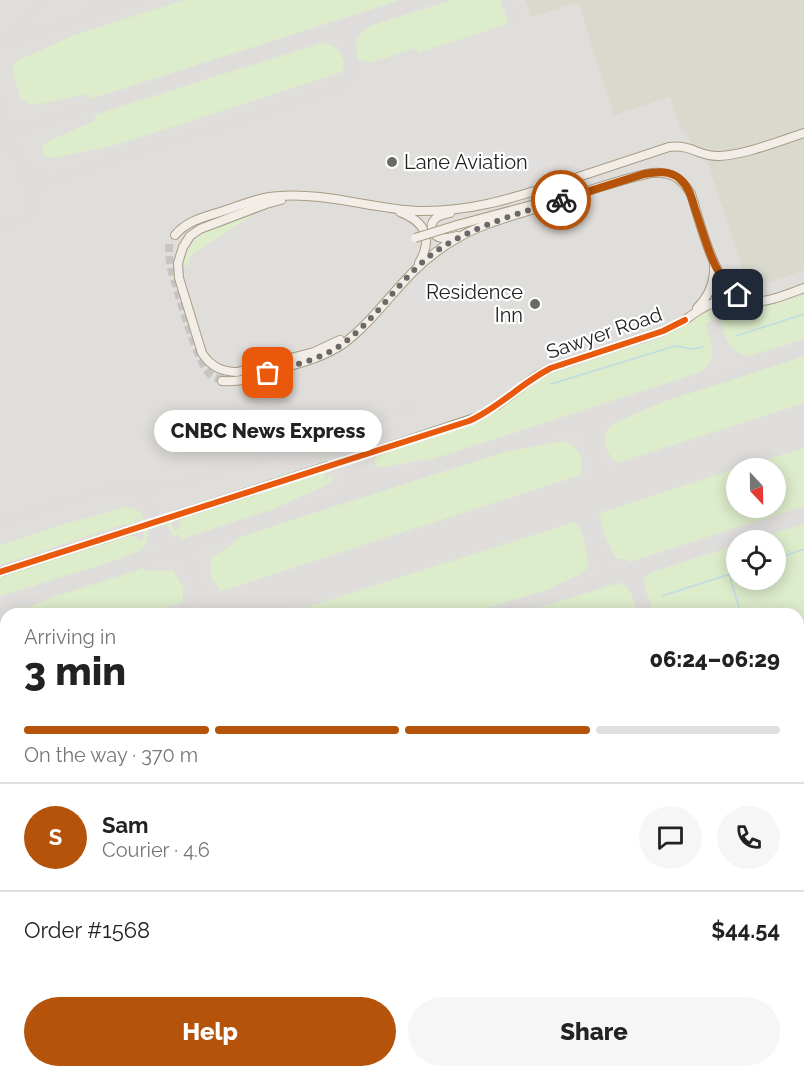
<!DOCTYPE html>
<html lang="en">
<head>
<meta charset="utf-8">
<style>
  body { margin:0; font-family:Raleway,sans-serif; background:#f6f6f6; color:#222; height:100vh; display:flex; flex-direction:column; font-size:22px; white-space:nowrap }
  * { box-sizing:border-box; margin:0 }
  p { font-size:20px; color:#767676 }
  .icon { flex:none; width:33px; height:33px; fill:none; stroke:currentColor; stroke-width:2; stroke-linecap:round; stroke-linejoin:round }
  .map { position:relative; flex:1; overflow:hidden }
  .details { position:absolute; left:0px; top:608px; width:804px; height:470px; display:flex; flex-direction:column; background:#fff; border-radius:18px 18px 0 0; box-shadow:0 3px 15px #0003 }
  .details>* { flex:none }
  .needle { width:39px; rotate:158deg }
  .controls { position:absolute; left:726px; top:458px; display:grid; gap:12px }
  .controls a { display:grid; place-items:center; width:60px; height:60px; border-radius:50%; background:#fff; box-shadow:0 3px 15px #0003; font-size:30px }
  .pin { position:absolute; display:grid; place-items:center; width:51px; height:51px; color:#fff; margin:-26px; border-radius:12px; box-shadow:0 3px 9px #0006 }
  .courier { position:absolute; display:grid; place-items:center; width:60px; height:60px; margin:-30px; border:4px solid #b45309; border-radius:50%; background:#fff; color:#222; box-shadow:0 2px 8px #0007 }
  .bubble { position:absolute; height:42px; border-radius:21px; background:#fff; box-shadow:0 3px 15px #0003; font-size:20px; font-weight:800; line-height:42px; text-align:center }
  .summary em { font-style:normal; font-weight:800 }
  .summary div { display:flex; flex-direction:column-reverse }
  .summary { display:flex; align-items:center; justify-content:space-between; height:102px; padding:0 24px }
  h1 { font-size:39px; font-weight:800; line-height:45px }
  .bar { display:grid; grid-template-columns:repeat(4,1fr); gap:9px 6px; align-content:center; height:72px; padding:0 24px }
  .bar i { height:8px; border-radius:4px; background:#e0e0e0 }
  .bar .on { background:#b45309 }
  .bar p { grid-column:span 4 }
  .line { display:flex; align-items:center; gap:15px; padding:0 24px; border-top:2px solid #e0e0e0 }
  .line div { flex:1 }
  .round { display:grid; place-items:center; flex:none; width:63px; height:63px; border-radius:32px; background:#f6f6f6 }
  .action { display:flex; gap:12px; margin-top:auto; padding:12px 24px }
  .action a { flex:1; height:69px; border-radius:36px; background:#b45309; color:#fff; font-size:24px; font-weight:800; line-height:69px; text-align:center }
  .action a+a { background:#f6f6f6; color:#222 }
  .map>svg:first-child { display:block }
  .residential { fill:#dfdedc }
  .industrial { fill:#ede4e9 }
  .airport { fill:#e0deda; fill-rule:evenodd }
  .construction { fill:#d9d9cd }
  .grass { fill:#ddeccb }
  .parking { fill:#e0dfde }
  .water { fill:#bfdbe3 }
  .pier { fill:#dedddd }
  .lines { fill:none; stroke-linecap:round; stroke-linejoin:round }
  .stream { stroke:#bfdbe3; stroke-width:1.5 }
  .taxiway { stroke:#dedddc; stroke-width:12 }
  .runway { stroke:#dedddc; stroke-width:32 }
  .secondary-tunnel { stroke:#c7c5c3; stroke-width:7; stroke-dasharray:7 3.5; stroke-linecap:butt }
  .primary-tunnel { stroke:#c7c5c3; stroke-width:8; stroke-dasharray:8 4; stroke-linecap:butt }
  .street-casing { stroke:#c9c8c7; stroke-width:8 }
  .secondary-casing { stroke:#999a82; stroke-width:10 }
  .primary-casing { stroke:#a79c86; stroke-width:10 }
  .highway-casing { stroke:#c5a2ac; stroke-width:11 }
  .street { stroke:#fdfcfc; stroke-width:4.5 }
  .secondary { stroke:#f4f4ed; stroke-width:7 }
  .primary { stroke:#f3ede7; stroke-width:8 }
  .highway { stroke:#ece0e2; stroke-width:8 }
  .primary-bridge-casing { stroke:#a79c86; stroke-width:10; stroke-linecap:butt }
  .primary-bridge { stroke:#f3ede7; stroke-width:8 }
  .cycleway-casing { stroke:#fff; stroke-width:10 }
  .cycleway { stroke:#e8590c; stroke-width:6 }
  .done { stroke:#6a6968; stroke-width:6; stroke-dasharray:0 10.8 }
  .route { stroke:#b45309; stroke-width:8 }
  .poi-dot { fill:#6a6968; stroke:#fff; stroke-width:2 }
  .labels { text-anchor:middle; dominant-baseline:central; stroke-width:4.5; stroke-linejoin:round; paint-order:stroke }
  .poi-label { font-size:20px; fill:#222; stroke:#fff; text-anchor:start }
  .street-label { font-size:20px; fill:#222; stroke:#fff }
</style>
</head>
<body>
<div class="map">
<svg width="804" height="1076" viewBox="0 0 804 1076">
  <rect width="100%" height="100%" fill="#f0eeeb"/>
  <polygon class="residential" points="804,955 804,1076 439,1076 454,1071 798,1071 798,957"/>
  <polygon class="industrial" points="804,697 804,883 798,885 798,699"/>
  <path class="airport" d="M0 0H804V699L798 701V614H6V904L0 906ZM736 468H776V507H736ZM736 540H776V579H736Z"/>
  <polygon class="construction" points="525,0 804,0 804,270 749,289 707,161 691,145 687,133 682,131 670,97 614,115 579,5 573,4 531,17"/>
  <g class="grass">
    <polygon points="184,0 400,0 90,99 89,94 34,105 28,104 21,99 12,69 14,64 19,60 75,35"/>
    <path d="M452 0H503L510 23 418 53 416 48 369 63 363 60 359 61C354 46 355 35 370 26Z"/>
    <path d="M322 43C336 44 342 53 345 65L343 66 342 72 119 144 54 158 46 157C39 151 42 145 49 141L96 120 94 115Z"/>
    <path d="M260 210 194 253 190 257 189 265 185 266 183 260C190 248 194 238 205 231Z"/>
    <path d="M804 295V339L749 356C725 354 723 326 716 306L717 304C732 301 745 308 760 308Z"/>
    <path d="M709 307 712 308 715 320 705 323C711 343 721 361 698 373L429 460 428 459 384 467H377L373 457C408 445 445 436 478 421 503 409 522 388 547 375L628 348 652 342 653 339 679 328Z"/>
    <path d="M804 356V403L617 463C605 453 600 435 613 424L667 400Z"/>
    <path d="M563 441C578 444 586 461 580 475L221 591 211 577V558L234 543 233 541 249 534 504 452Z"/>
    <path d="M804 448V506L629 562 627 559H617C608 545 602 531 600 513L736 469V507H776V468H741Z"/>
    <polygon points="324,473 326,481 331,474 333,481 325,486 277,507 277,508 181,539 179,535 174,536 166,524 171,522 174,530 179,529 181,519"/>
    <path d="M126 507C135 508 141 511 145 520L140 521 137 518 131 525 125 524 0 565V545L61 525Z"/>
    <path d="M575 522C585 535 587 552 588 568L578 575 548 589 471 613H288Z"/>
    <polygon points="804,524 804,670 798,673 798,614 653,613 644,583 645,577 650,573 736,545 736,579 776,579 776,540 752,540"/>
    <polygon points="148,529 148,539 144,547 139,551 104,564 0,596 0,576 131,535 140,541 143,537 143,531"/>
    <polygon points="144,568 145,571 173,571 183,587 183,602 148,613 14,613 48,599"/>
    <path d="M618 583C632 586 633 601 637 613H523Z"/>
    <polygon points="6,704 6,887 0,889 0,706"/>
  </g>
  <g class="parking">
    <polygon points="543,125 557,168 478,193 476,187 472,185 453,190 452,189 448,190 449,194 445,195 444,192 441,193 442,198 423,204 420,202 415,204 414,202 393,200 391,196 378,200 375,192 453,167 452,162 460,159 462,163 470,160 467,150"/>
    <polygon points="571,137 572,141 576,140 579,151 576,153 592,147 592,144 604,139 606,143 614,140 617,148 561,167 554,143"/>
    <polygon points="249,223 257,237 210,252 212,259 205,261 203,254 207,249"/>
    <polygon points="469,241 471,245 476,243 495,302 491,303 489,306 490,309 481,312 480,309 468,312 470,318 442,327 441,324 428,327 429,331 422,333 417,326 413,327 406,306 405,296 407,288 422,272 431,270 440,262 446,268 456,259 452,253"/>
    <polygon points="582,308 591,334 520,357 512,332 538,323 540,329 569,319 567,313"/>
    <polygon points="497,326 506,358 471,368 459,362 452,340"/>
  </g>
  <polygon class="water" points="73,1071 162,1071 153,1076 74,1076"/>
  <polygon class="pier" points="370,447 374,458 331,472 328,461"/>
  <g class="lines">
    <g class="stream">
      <polyline points="736,336 804,314"/>
      <polyline points="551,384 675,346 693,349 703,347"/>
      <polyline points="776,559 804,549"/>
      <polyline points="729,574 741,614"/>
      <polyline points="662,596 736,572"/>
      <polyline points="606,614 621,609"/>
      <polyline points="0,812 6,809"/>
    </g>
    <g class="taxiway">
      <polyline points="90,0 104,7 114,8"/>
      <polyline points="507,0 514,22"/>
      <polyline points="0,40 23,24 46,0"/>
      <polyline points="0,45 141,0"/>
      <polyline points="0,98 33,202"/>
      <polyline points="0,136 426,0"/>
      <path d="M0 143C25 151 20 181 54 178"/>
      <path d="M0 227C8 225 17 224 23 219 38 209 29 192 51 180L346 85C370 66 325 40 362 20"/>
      <path d="M600 416C581 435 598 449 597 470 596 484 586 494 584 506L603 566 606 571 616 575"/>
      <path d="M318 437C358 438 344 483 383 482"/>
      <path d="M597 461C607 480 618 482 637 479"/>
      <path d="M132 488C154 495 153 521 161 538 166 549 179 549 187 557 195 566 203 600 207 614"/>
      <path d="M339 495C368 473 333 447 363 423"/>
      <path d="M567 501C576 500 582 502 585 511"/>
      <polyline points="0,522 109,488 154,487 183,482 279,454 314,438 410,407"/>
      <polyline points="619,574 628,574 634,580 645,614"/>
      <path d="M203 599C210 609 218 611 229 610"/>
      <polyline points="0,605 359,491 584,421 804,350"/>
      <polyline points="240,614 263,599"/>
      <polyline points="497,614 804,515"/>
      <polyline points="0,674 6,675"/>
    </g>
    <g class="runway">
      <polyline points="218,614 804,425"/>
      <polyline points="0,684 6,682"/>
    </g>
    <g class="secondary-tunnel">
      <polyline points="328,466 373,452"/>
      <polyline points="137,528 174,516"/>
    </g>
    <path class="primary-tunnel" d="M169 244V256L171 269C178 291 196 361 210 374 215 379 222 379 228 380"/>
    <defs>
      <g id="street">
        <polyline points="798,996 804,994"/>
        <polyline points="464,1071 465,1076"/>
        <polyline points="531,1071 533,1076"/>
        <polyline points="598,1071 600,1076"/>
        <polyline points="689,1071 690,1076"/>
        <polyline points="760,1071 762,1076"/>
      </g>
      <g id="secondary">
        <polyline points="373,452 477,417 496,406 536,376 551,368 663,331 685,320"/>
        <polyline points="174,516 328,466"/>
        <polyline points="0,572 137,528"/>
        <polyline points="798,779 804,777"/>
        <polyline points="0,943 6,950"/>
      </g>
      <g id="primary">
        <path d="M281 200 266 204 200 229 190 236 183 247 178 263 179 278 202 353C210 366 222 372 237 372L314 352 340 340"/>
        <path d="M400 212C426 222 433 239 419 263"/>
        <path d="M450 213C445 214 439 215 435 219 428 225 433 237 442 238 447 239 453 237 457 236"/>
        <polyline points="457,225 539,203"/>
        <path d="M175 235C188 220 205 217 223 211 241 205 260 197 279 196 325 192 373 209 419 211 470 212 510 199 557 184 594 172 632 159 669 147 692 144 699 157 719 156 745 155 779 141 804 133"/>
        <path d="M697 308C709 296 715 283 714 265"/>
        <path d="M685 320C706 304 718 298 744 301"/>
        <path d="M222 381C242 383 260 375 279 369 301 363 324 357 343 344 370 324 389 296 413 272 426 259 440 248 456 239 480 224 510 217 537 208 574 196 612 181 651 173 670 171 681 177 691 194 701 224 715 293 750 301 765 304 790 293 804 288"/>
      </g>
      <g id="highway">
        <polyline points="798,908 804,907"/>
        <polyline points="798,933 804,931"/>
        <polyline points="283,1076 299,1071"/>
        <polyline points="357,1076 372,1071"/>
      </g>
    </defs>
    <use href="#street" class="street-casing"/>
    <use href="#secondary" class="secondary-casing"/>
    <use href="#primary" class="primary-casing"/>
    <use href="#highway" class="highway-casing"/>
    <use href="#street" class="street"/>
    <use href="#secondary" class="secondary"/>
    <use href="#primary" class="primary"/>
    <use href="#highway" class="highway"/>
    <defs>
      <polyline id="primary-bridge" points="415,238 457,225"/>
    </defs>
    <use href="#primary-bridge" class="primary-bridge-casing"/>
    <use href="#primary-bridge" class="primary-bridge"/>
    <defs>
      <path id="cycleway" d="M0 572 469 421C499 408 521 383 551 368L663 331 685 320"/>
    </defs>
    <use href="#cycleway" class="cycleway-casing"/>
    <use href="#cycleway" class="cycleway"/>
  </g>
  <g class="lines">
    <path class="done" d="M268 373C292 365 320 360 341 345 376 320 398 281 431 255 469 227 517 214 561 200"/>
    <path class="route" d="M561 200 644 174C656 172 670 170 680 179 690 188 692 200 696 212 706 240 713 276 738 295"/>
  </g>
  <g class="poi-dot">
    <circle cx="392" cy="162" r="6"/>
    <circle cx="535" cy="304" r="6"/>
  </g>
  <g class="labels">
    <g class="poi-label">
      <text x="404" y="162">Lane Aviation</text>
      <text x="523" y="292" text-anchor="end">Residence<tspan x="523" dy="23">Inn</tspan></text>
    </g>
    <g class="street-label">
      <text transform="translate(604 333) rotate(-19)">Sawyer Road</text>
    </g>
  </g>
</svg>
<div class="controls">
<a><svg class="needle" viewBox="-14 -14 28 28"><path d="M0-13l5 13h-10z" fill="#e53935"/><path d="M0 13l5-13h-10z" fill="#767676"/></svg></a>
<a><svg class="icon" aria-label="locate" viewBox="0 0 24 24"><circle cx="12" cy="12" r="6"/><path d="M12 2v4M12 18v4M2 12h4M18 12h4"/></svg></a>
</div>
<div class="pin" style="left:268px;top:373px;background:#ea580c"><svg class="icon" aria-label="bag" viewBox="0 0 24 24"><path d="M5 8h14l-1 12H6zM9 8a3 3 0 0 1 6 0"/></svg></div>
<div class="pin" style="left:738px;top:295px;background:#1f2937"><svg class="icon" aria-label="home" viewBox="0 0 24 24"><path d="M3 11l9-7 9 7M6 9v11h12V9"/></svg></div>
<div class="courier" style="left:561px;top:200px"><svg class="icon" aria-label="bike" viewBox="0 0 24 24"><circle cx="6" cy="16" r="4"/><circle cx="18" cy="16" r="4"/><path d="M6 16l4-8h5l3 8M10 8l3 8H6M13 5h3"/></svg></div>
<div class="bubble" style="left:154px;top:410px;width:228px">CNBC News Express</div>
<section class="details">
<div class="summary"><div><h1>3 min</h1><p>Arriving in</p></div><em>06:24–06:29</em></div>
<div class="bar"><i class="on"></i><i class="on"></i><i class="on"></i><i></i><p>On the way · 370 m</p></div>
<div class="line" style="height:108px"><b class="round" style="background:#b45309;color:#fff">S</b><div><b>Sam</b><p>Courier · 4.6</p></div><a class="round"><svg class="icon" aria-label="chat" viewBox="0 0 24 24"><path d="M4 5h16v11H9l-5 4z"/></svg></a><a class="round"><svg class="icon" aria-label="phone" viewBox="0 0 24 24"><path d="M5 4h4l2 5-3 2q2 4 5 5l2-3 5 2v4C11 20 4 13 5 4z"/></svg></a></div>
<div class="line" style="height:78px"><div>Order #1568</div><b>$44.54</b></div>
<div class="action"><a>Help</a><a>Share</a></div>
</section>
</div>
</body>
</html>
